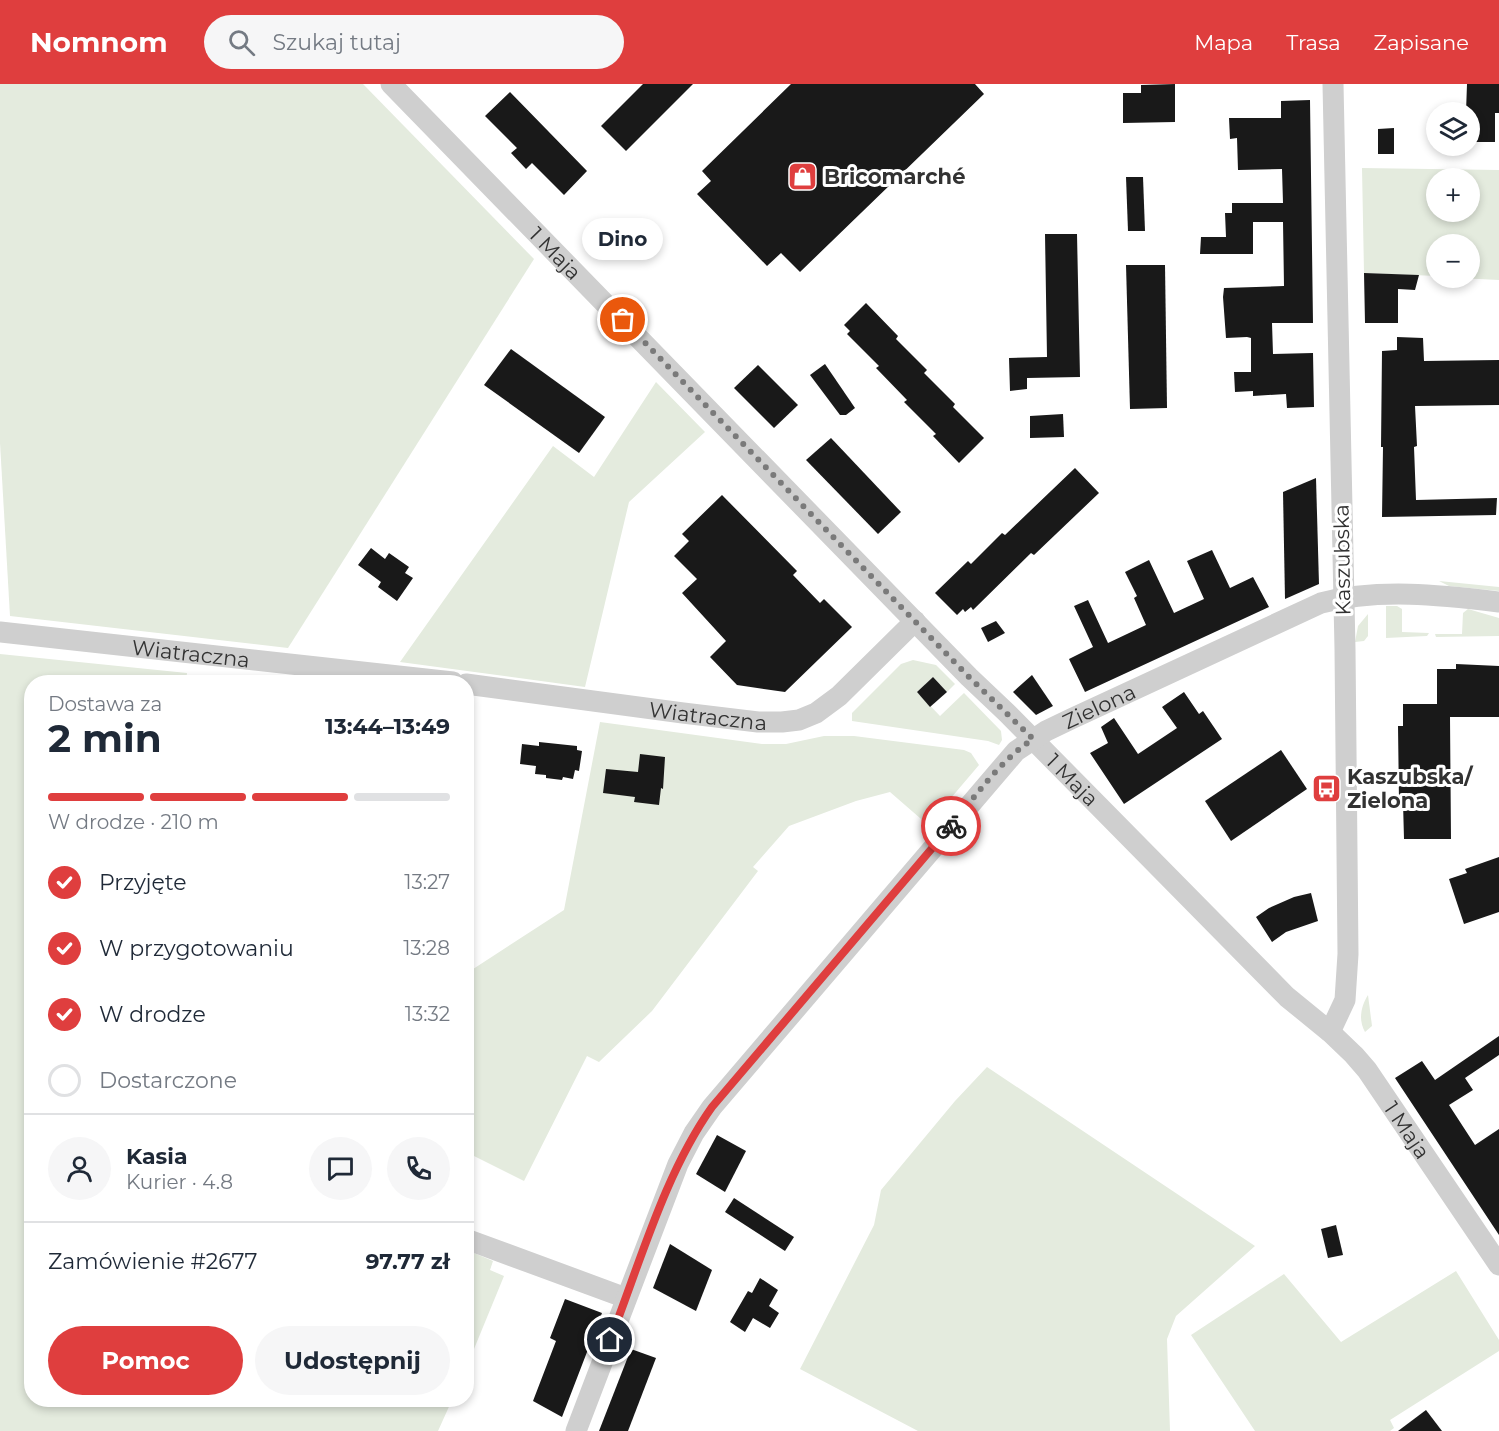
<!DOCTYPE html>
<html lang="pl">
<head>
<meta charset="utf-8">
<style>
  body { margin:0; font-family:Montserrat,sans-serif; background:#f6f6f7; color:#1f2937; height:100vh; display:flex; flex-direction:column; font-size:22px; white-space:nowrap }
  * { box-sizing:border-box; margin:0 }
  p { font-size:20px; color:#747a83 }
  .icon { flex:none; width:33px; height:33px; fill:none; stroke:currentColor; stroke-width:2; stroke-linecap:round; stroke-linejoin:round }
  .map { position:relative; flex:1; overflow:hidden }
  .sheet { position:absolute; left:24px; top:591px; width:450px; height:732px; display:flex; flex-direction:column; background:#fff; border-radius:24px; box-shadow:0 3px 9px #0003 }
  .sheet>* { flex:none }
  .tools { position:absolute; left:1426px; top:18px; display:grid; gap:12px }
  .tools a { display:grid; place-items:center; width:54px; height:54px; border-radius:50%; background:#fff; box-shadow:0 3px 9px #0003; font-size:30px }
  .pin { position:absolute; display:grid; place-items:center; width:51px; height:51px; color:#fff; margin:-26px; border:3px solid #fff; border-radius:50%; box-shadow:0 2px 6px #0007 }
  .courier { position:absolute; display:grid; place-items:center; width:60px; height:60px; margin:-30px; border:4px solid #df3e3e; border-radius:50%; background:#fff; color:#222; box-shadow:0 2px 8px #0007 }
  .bubble { position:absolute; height:42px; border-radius:21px; background:#fff; box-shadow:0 3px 9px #0003; font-size:20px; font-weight:700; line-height:42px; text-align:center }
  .overview em { font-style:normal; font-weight:700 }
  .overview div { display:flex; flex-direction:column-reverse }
  .overview { display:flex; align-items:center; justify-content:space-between; height:102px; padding:0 24px }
  h1 { font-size:39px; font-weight:700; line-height:45px }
  .bar { display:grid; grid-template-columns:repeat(4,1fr); gap:9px 6px; align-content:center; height:72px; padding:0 24px }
  .bar i { height:8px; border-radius:4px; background:#e0e1e3 }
  .bar .active { background:#df3e3e }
  .bar p { grid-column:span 4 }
  .line { display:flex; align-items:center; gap:15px; padding:0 24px; border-top:2px solid #e0e1e3 }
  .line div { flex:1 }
  .round { display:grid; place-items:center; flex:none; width:63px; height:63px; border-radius:32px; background:#f6f6f7 }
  ol { padding:0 24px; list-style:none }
  li { display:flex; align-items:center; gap:18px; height:66px }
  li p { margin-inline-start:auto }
  li .icon { padding:6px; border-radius:50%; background:#df3e3e; color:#fff; stroke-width:4 }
  li:last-child { color:#747a83 }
  li i { width:33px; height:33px; border:3px solid #e0e1e3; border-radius:50% }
  .action { display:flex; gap:12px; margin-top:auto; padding:12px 24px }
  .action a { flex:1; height:69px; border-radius:36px; background:#df3e3e; color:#fff; font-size:24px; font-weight:700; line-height:69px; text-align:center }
  .action a+a { background:#f6f6f7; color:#1f2937 }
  header { display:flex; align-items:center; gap:36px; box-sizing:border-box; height:84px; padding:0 30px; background:#df3e3e; color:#fff }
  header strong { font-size:28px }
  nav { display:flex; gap:33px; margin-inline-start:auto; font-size:21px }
  .search { width:420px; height:54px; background:#f6f6f7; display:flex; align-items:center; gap:15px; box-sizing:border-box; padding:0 21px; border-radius:33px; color:#747a83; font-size:22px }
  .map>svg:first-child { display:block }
  .green { fill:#e4ebde; fill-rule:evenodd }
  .building { fill:#191919 }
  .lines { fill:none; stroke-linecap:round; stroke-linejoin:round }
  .minor { stroke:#cfcfcf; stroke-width:21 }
  .done { stroke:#7a7a7a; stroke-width:6; stroke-dasharray:0 10.8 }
  .route { stroke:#df3e3e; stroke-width:8 }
  .labels { text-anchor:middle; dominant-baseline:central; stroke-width:6; stroke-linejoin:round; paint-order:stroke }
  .poi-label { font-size:21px; font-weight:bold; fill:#323232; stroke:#fff; text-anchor:start }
  .street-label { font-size:21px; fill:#323232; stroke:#fff }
</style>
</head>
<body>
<header>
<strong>Nomnom</strong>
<div class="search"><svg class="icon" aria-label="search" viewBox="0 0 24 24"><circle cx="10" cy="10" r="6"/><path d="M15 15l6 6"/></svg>Szukaj tutaj</div>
<nav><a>Mapa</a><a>Trasa</a><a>Zapisane</a></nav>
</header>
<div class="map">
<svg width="1499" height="1347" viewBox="0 0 1499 1347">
  <rect width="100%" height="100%" fill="#fff"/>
  <g class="green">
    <polygon points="0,0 363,0 534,175 288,564 10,532 0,359"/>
    <path d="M1362 84 1499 86V196L1458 194H1470V160H1437V192L1364 189ZM1437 94H1470V128H1437Z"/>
    <polygon points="656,298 705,348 629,418 585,603 400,578 553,362 594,393"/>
    <polygon points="1439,497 1499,503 1499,507 1449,502"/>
    <polygon points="1386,522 1397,522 1402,525 1402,548 1429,549 1427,552 1386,554"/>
    <polygon points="1468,525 1499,534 1499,552 1436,553 1435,550 1462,550 1463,529"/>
    <polygon points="1368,530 1368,552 1364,557 1355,558 1358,542"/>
    <polygon points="0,570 187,589 186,598 32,598 32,1316 452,1316 438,1347 0,1347"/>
    <polygon points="913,576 936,581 955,600 947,608 933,593 917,608 940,632 964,609 1001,647 1002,656 999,661 988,657 852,637 852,629 901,580"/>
    <polygon points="600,638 762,660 786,660 824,652 854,652 964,666 971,669 979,681 928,741 890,708 856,717 789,742 753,783 758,787 652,927 599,978 587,972 524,1097 468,1069 467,1070 467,889 564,826"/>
    <path d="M1368 911 1372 942 1365 948C1358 936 1361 922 1368 911Z"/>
    <polygon points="987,983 1255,1162 1176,1232 1167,1255 1170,1347 918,1347 800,1285 874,1141 881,1106 955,1017"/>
    <polygon points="467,1166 493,1177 490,1186 504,1192 467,1282"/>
    <polygon points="1456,1187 1499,1256 1499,1267 1390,1336 1394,1344 1390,1347 1255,1347 1191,1251 1284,1190 1341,1258"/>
  </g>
  <g class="building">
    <polygon points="643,0 693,0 626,67 601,42"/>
    <polygon points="791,0 975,0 984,10 800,188 781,169 767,182 697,110 711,97 702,87"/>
    <polygon points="1175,0 1175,38 1123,39 1123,9 1141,9 1141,1"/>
    <polygon points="1467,0 1499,0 1499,29 1495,29 1495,58 1470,58 1470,28 1466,28"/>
    <polygon points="510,8 587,87 564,111 532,79 526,85 511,69 517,64 485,32"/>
    <polygon points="1310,16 1313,239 1272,239 1273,270 1313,269 1314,323 1287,324 1286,310 1253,312 1253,307 1235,308 1234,288 1251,288 1251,254 1247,253 1226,254 1223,213 1224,204 1284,202 1283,138 1253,138 1253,170 1200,170 1201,153 1226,153 1225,129 1232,129 1232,119 1283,119 1282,85 1238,86 1237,54 1230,55 1229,34 1281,34 1281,17"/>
    <polygon points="1394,44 1394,70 1378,70 1378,45"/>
    <polygon points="1126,93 1143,93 1145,147 1128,147"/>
    <polygon points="1045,150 1077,150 1080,293 1027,294 1027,305 1010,307 1009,274 1047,273"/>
    <polygon points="1126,181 1165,181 1167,324 1130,325"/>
    <polygon points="1364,189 1419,191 1415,206 1398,205 1398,239 1365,239"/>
    <polygon points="866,219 898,252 896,255 927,286 924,289 955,320 953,323 984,354 959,379 933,352 936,350 904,318 907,316 876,284 879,282 847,250 850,247 844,241"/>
    <polygon points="1397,253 1423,254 1424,277 1499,276 1499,321 1415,322 1417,362 1414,363 1416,416 1497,414 1496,431 1382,433 1383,363 1381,363 1382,267 1397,266"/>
    <polygon points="511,265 605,333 579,369 484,301"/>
    <polygon points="825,280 855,324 846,331 840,331 810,291"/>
    <polygon points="758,281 798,321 774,344 734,304"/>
    <polygon points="1063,330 1064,353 1030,354 1030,332"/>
    <polygon points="831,354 901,428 878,450 806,376"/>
    <polygon points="1075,384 1099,409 1034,471 1031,469 973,526 971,523 965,528 963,525 957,531 935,509 968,477 971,480 1002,449 1005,451"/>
    <polygon points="1316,394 1319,500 1285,515 1283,408"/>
    <polygon points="722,411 797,487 793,491 820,519 824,515 852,543 785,608 737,601 710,573 726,557 682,509 697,495 674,472 689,457 682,450"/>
    <polygon points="371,464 385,475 389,469 409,483 405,489 413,494 397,517 378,503 381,498 358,481"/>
    <polygon points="1212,466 1230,504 1253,493 1269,523 1085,608 1069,575 1093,563 1074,522 1088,516 1108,559 1146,541 1134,514 1137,512 1125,488 1149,476 1174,529 1204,515 1187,477"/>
    <polygon points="996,537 1005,549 988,558 981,544"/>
    <polygon points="1456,580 1499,582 1499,633 1450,633 1451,755 1404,755 1403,718 1399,718 1398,642 1403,642 1403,620 1437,620 1437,585 1456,585"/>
    <polygon points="1032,591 1053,622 1036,631 1013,608"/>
    <polygon points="933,593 947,608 930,623 917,608"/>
    <polygon points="1184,608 1199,630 1203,627 1222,655 1124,720 1090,669 1108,659 1101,643 1114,634 1138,670 1177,644 1162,623"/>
    <polygon points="539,658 577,662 577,666 582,667 579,687 575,686 573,695 563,693 562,696 546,694 546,691 535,690 536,682 520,680 522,660 539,662"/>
    <polygon points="1281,666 1307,705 1231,757 1205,717"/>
    <polygon points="640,670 665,673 663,705 661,704 659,721 634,718 635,713 603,709 606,685 638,688"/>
    <polygon points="1499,773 1499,828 1464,840 1449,795 1467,789 1465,785"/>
    <polygon points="1311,809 1318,837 1286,848 1272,858 1256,833 1269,824 1294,813"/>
    <polygon points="1499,952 1499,971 1465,994 1473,1006 1449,1021 1475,1061 1499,1045 1499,1151 1395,994 1422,977 1435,996"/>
    <polygon points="717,1051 746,1067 725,1108 696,1090"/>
    <polygon points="734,1114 794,1153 785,1167 725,1128"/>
    <polygon points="1336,1141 1343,1171 1328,1174 1321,1145"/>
    <polygon points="670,1160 712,1186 696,1227 653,1204"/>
    <polygon points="760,1194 778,1206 769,1222 779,1229 770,1244 753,1234 745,1248 730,1238 748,1207 752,1209"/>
    <polygon points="565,1215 602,1229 562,1333 533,1317 556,1257 550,1254"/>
    <polygon points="631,1265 656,1274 628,1347 599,1347"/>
    <polygon points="1426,1326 1442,1347 1398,1347"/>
  </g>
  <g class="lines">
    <g class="minor">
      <path id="s1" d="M391 0 969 593 1007 629 1287 913 1330 948 1354 971 1367 986 1499 1181"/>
      <path id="s2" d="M0 548 453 598"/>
      <path id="s3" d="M466 600 683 629 758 638H782L799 636 816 629 839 612 915 537"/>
      <polyline points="1330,948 1345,916 1348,870 1345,565 1333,0"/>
      <polyline points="466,1155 626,1214"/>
      <path id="s4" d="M576 1347 678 1080 694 1049 712 1023 1016 667 1046 647 1071 635 1321 519C1378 504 1441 511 1499 518"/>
    </g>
  </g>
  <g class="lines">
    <path class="done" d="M623 236 969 593 1033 655C1000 677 976 711 951 742"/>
    <path class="route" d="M610 1256C640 1179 665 1089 712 1023L951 742"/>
  </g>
  <defs>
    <symbol id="shop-square" viewBox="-11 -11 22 22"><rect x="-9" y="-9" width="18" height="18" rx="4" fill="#df3e3e" stroke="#fff"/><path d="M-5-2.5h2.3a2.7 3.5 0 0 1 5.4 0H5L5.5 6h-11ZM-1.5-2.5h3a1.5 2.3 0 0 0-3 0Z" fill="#fff"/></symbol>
    <symbol id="bus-square" viewBox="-11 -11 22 22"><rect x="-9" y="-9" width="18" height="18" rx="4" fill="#df3e3e" stroke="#fff"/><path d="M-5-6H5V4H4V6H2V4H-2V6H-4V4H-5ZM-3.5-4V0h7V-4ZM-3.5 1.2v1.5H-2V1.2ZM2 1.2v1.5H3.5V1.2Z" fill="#fff"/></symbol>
  </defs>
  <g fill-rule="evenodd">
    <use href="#shop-square" x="786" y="76" width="33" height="33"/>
    <use href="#bus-square" x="1310" y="688" width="33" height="33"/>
  </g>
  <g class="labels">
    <g class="poi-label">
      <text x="824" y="92">Bricomarché</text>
      <text x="1347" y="692">Kaszubska/<tspan x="1347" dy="24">Zielona</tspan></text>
    </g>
    <g class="street-label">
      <text stroke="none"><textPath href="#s1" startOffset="236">1 Maja</textPath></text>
      <text transform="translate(1342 476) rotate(-91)">Kaszubska</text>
      <text stroke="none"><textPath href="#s2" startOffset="192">Wiatraczna</textPath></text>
      <text stroke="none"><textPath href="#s4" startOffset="915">Zielona</textPath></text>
      <text stroke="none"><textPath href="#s3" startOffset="244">Wiatraczna</textPath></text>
      <text stroke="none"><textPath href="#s1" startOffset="974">1 Maja</textPath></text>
      <text stroke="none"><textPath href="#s1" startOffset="1460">1 Maja</textPath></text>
    </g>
  </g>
</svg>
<div class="tools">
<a><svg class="icon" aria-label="layers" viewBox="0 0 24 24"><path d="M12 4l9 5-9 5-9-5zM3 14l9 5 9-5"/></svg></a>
<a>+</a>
<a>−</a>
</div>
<div class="pin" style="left:623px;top:236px;background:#ea580c"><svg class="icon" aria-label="bag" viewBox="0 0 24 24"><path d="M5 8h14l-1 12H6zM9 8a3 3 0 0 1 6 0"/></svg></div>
<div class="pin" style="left:610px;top:1256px;background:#1f2937"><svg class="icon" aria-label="home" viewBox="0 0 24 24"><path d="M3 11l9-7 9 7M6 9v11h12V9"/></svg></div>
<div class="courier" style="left:951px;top:742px"><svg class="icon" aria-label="bike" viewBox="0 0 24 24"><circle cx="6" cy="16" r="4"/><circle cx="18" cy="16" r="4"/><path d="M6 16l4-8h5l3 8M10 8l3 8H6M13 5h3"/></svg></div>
<div class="bubble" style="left:582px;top:134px;width:81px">Dino</div>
<section class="sheet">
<div class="overview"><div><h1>2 min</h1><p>Dostawa za</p></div><em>13:44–13:49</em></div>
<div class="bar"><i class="active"></i><i class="active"></i><i class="active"></i><i></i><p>W drodze · 210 m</p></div>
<ol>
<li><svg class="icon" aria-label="check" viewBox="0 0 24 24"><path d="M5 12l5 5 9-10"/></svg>Przyjęte<p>13:27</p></li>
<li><svg class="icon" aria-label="check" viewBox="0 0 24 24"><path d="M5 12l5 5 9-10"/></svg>W przygotowaniu<p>13:28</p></li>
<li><svg class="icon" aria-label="check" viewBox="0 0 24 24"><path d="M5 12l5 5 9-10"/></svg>W drodze<p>13:32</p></li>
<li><i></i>Dostarczone</li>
</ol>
<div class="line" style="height:108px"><a class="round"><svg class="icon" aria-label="person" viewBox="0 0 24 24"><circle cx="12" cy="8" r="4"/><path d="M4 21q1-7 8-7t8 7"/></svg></a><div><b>Kasia</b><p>Kurier · 4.8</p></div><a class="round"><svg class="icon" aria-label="chat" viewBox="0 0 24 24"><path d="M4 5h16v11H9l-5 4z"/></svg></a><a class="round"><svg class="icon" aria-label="phone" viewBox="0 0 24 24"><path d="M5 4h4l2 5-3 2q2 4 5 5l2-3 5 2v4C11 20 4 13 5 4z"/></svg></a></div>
<div class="line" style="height:78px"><div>Zamówienie #2677</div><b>97.77 zł</b></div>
<div class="action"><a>Pomoc</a><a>Udostępnij</a></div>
</section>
</div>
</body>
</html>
